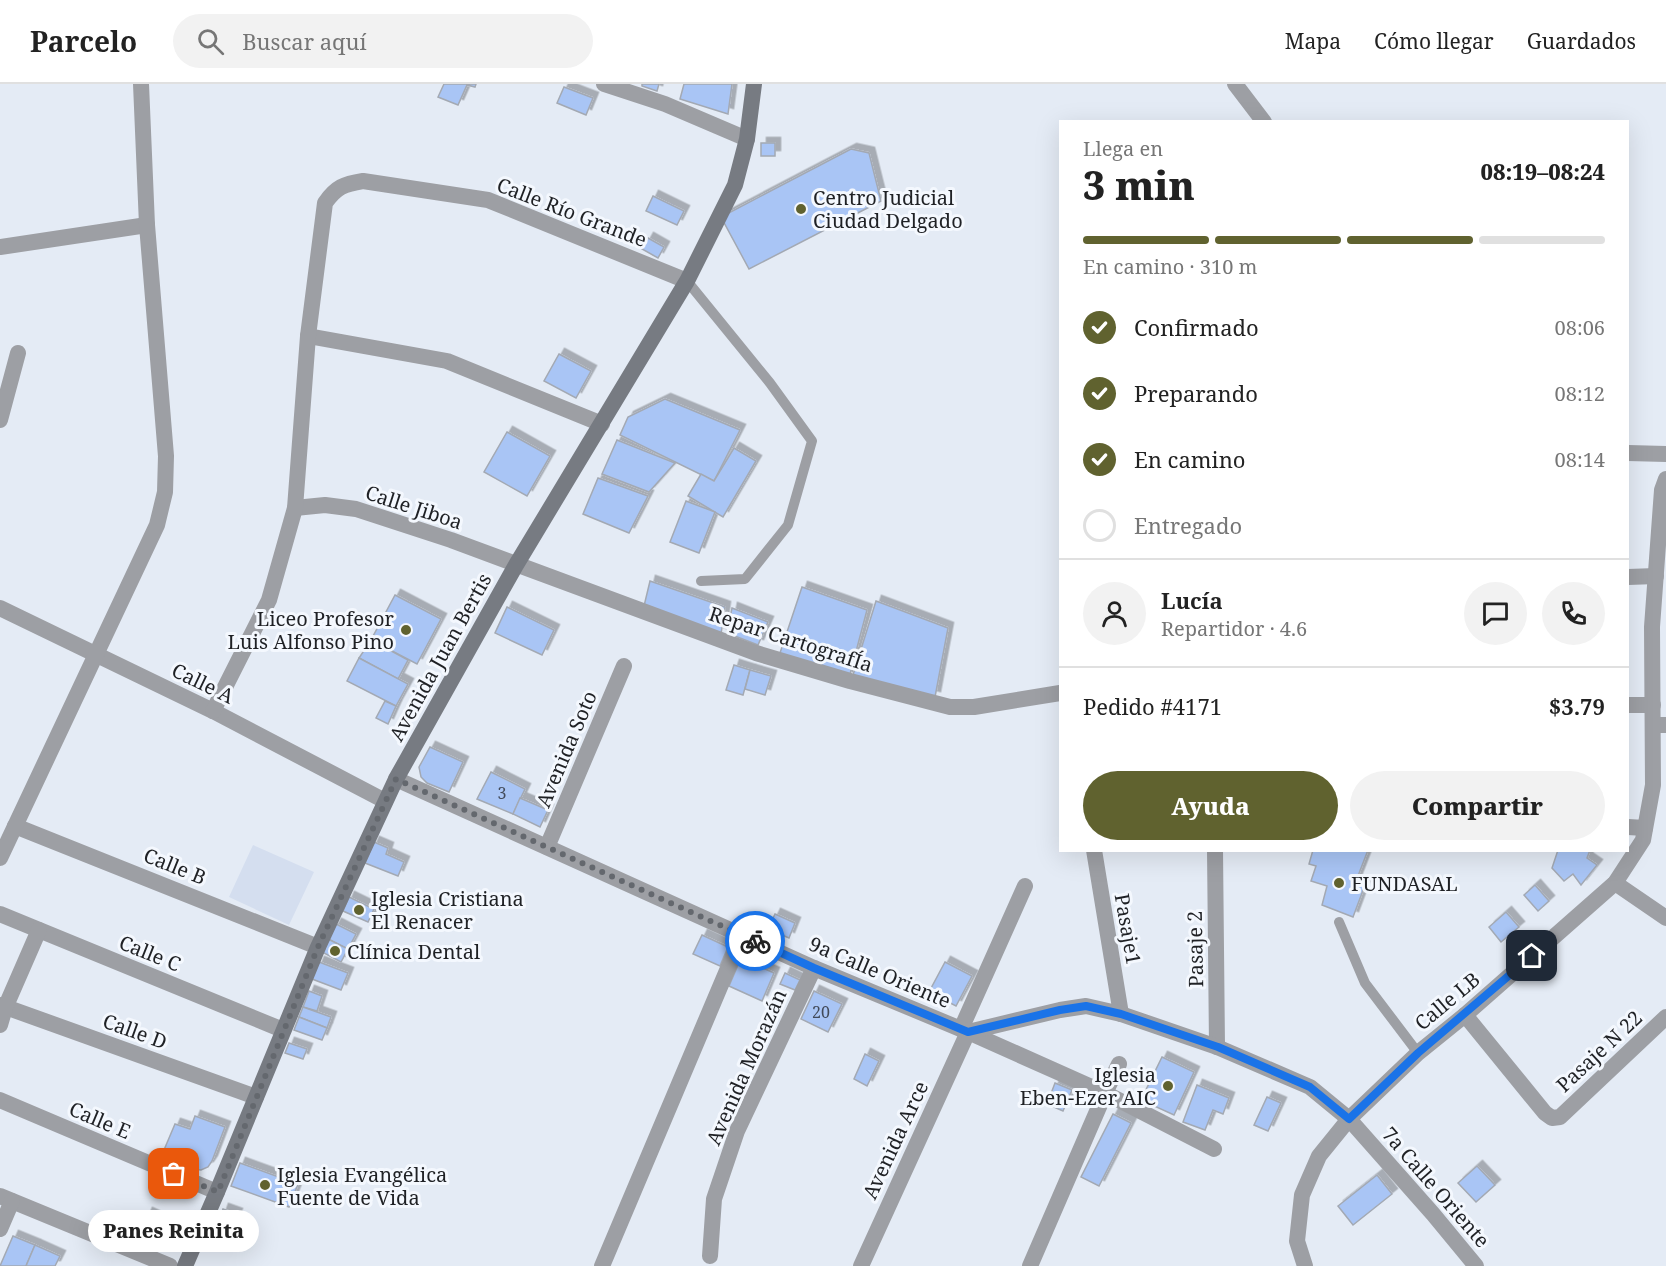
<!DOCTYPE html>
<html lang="es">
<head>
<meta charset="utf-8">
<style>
  body { margin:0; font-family:"Noto Serif",serif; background:#f2f2f2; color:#222; height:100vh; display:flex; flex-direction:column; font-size:22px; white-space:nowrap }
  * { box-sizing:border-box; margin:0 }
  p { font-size:20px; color:#767676 }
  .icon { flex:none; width:33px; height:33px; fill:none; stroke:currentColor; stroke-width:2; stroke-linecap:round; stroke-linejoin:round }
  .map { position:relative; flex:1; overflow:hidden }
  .sheet { position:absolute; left:1059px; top:36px; width:570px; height:732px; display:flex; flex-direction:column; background:#fff; border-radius:0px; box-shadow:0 6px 24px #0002 }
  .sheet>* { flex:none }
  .pin { position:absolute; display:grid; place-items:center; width:51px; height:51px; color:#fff; margin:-26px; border-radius:12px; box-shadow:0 3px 9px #0006 }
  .courier { position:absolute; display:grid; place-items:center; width:60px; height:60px; margin:-30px; border:4px solid #1a73e8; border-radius:50%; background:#fff; color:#222; box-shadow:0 2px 8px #0007 }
  .bubble { position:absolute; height:42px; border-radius:21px; background:#fff; box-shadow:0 6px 24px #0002; font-size:20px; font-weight:800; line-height:42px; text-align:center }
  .headline em { font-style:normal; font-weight:800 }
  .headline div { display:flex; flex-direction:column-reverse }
  .headline { display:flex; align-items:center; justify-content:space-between; height:102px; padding:0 24px }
  h1 { font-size:39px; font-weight:800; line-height:45px }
  .bar { display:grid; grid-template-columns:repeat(4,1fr); gap:9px 6px; align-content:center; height:72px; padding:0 24px }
  .bar i { height:8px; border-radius:4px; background:#e0e0e0 }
  .bar .selected { background:#60622f }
  .bar p { grid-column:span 4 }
  .line { display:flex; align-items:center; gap:15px; padding:0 24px; border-top:2px solid #e0e0e0 }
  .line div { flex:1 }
  .round { display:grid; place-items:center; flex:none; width:63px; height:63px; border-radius:32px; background:#f2f2f2 }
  ol { padding:0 24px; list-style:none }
  li { display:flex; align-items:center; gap:18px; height:66px }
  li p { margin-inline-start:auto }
  li .icon { padding:6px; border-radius:50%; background:#60622f; color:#fff; stroke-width:4 }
  li:last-child { color:#767676 }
  li i { width:33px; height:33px; border:3px solid #e0e0e0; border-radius:50% }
  .cta { display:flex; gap:12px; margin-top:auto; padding:12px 24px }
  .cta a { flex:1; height:69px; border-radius:36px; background:#60622f; color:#fff; font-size:24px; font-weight:800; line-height:69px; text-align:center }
  .cta a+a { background:#f2f2f2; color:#222 }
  header { display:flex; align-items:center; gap:36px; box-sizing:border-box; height:84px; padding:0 30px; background:#fff; border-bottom:2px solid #e0e0e0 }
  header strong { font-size:28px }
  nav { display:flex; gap:33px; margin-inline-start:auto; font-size:21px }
  .search { width:420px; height:54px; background:#f2f2f2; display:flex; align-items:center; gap:15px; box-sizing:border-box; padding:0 21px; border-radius:33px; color:#767676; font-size:22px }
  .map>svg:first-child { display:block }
  .built { fill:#d4deef }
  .building { fill:#a9c5f5; stroke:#a3a9b3; stroke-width:1.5; filter:url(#shadow) }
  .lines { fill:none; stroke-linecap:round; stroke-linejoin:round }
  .service { stroke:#9d9fa4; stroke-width:10 }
  .pedestrian { stroke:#9d9fa4; stroke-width:16 }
  .minor { stroke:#9d9fa4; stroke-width:16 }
  .tertiary { stroke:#9d9fa4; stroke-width:16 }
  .secondary { stroke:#777b82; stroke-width:16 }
  .done { stroke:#64686e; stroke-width:6; stroke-dasharray:0 10.8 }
  .route { stroke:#1a73e8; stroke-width:8 }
  .poi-dot { fill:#60622f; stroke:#f4f8fe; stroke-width:2 }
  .labels { text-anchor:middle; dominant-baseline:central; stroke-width:6; stroke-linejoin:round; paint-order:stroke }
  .number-label { font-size:16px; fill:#424a59 }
  .poi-label { font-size:20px; fill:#1f2125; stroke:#f4f8fe; text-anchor:start }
  .street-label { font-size:20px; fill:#1f2125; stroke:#f4f8fe }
</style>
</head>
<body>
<header>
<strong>Parcelo</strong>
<div class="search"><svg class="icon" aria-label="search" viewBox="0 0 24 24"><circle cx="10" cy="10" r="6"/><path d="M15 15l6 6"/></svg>Buscar aquí</div>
<nav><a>Mapa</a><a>Cómo llegar</a><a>Guardados</a></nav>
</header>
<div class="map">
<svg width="1666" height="1182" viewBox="0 0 1666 1182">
  <defs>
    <filter id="shadow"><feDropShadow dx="5.5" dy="-5.5" stdDeviation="0" flood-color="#0004"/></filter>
  </defs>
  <rect width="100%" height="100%" fill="#e4ebf5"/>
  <polygon class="built" points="253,761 314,788 289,841 229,813"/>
  <g class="building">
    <polygon points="444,0 476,0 475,3 467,1 458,21 438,13"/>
    <polygon points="642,0 659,0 657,7 642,2"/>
    <polygon points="684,0 732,0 728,30 680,15"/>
    <polygon points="564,3 593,14 586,31 557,19"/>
    <rect x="761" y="59" width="14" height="13"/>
    <polygon points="851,65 869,69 881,117 749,185 721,133"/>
    <polygon points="653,112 684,127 677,141 646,127"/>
    <polygon points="648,154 664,163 658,174 642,165"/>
    <polygon points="559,270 591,287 576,314 544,297"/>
    <polygon points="665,315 740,346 714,397 620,351 628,333"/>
    <polygon points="507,348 550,372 527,412 484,388"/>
    <polygon points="617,356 675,379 649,408 602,390"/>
    <polygon points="734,364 756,377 723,433 688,412 701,390 714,397"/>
    <polygon points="598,394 648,412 629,449 583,430"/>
    <polygon points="686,417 715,428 699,469 670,458"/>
    <polygon points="650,497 725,523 721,550 644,522"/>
    <polygon points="802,503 867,526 849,594 779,572"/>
    <polygon points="395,511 441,535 417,580 371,556"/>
    <polygon points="876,517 948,544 935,613 853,591"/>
    <polygon points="507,523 554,546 542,571 495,549"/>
    <polygon points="732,524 768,538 758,561 727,549"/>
    <polygon points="371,556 408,576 398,595 359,574"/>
    <polygon points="359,574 408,600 396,622 347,597"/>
    <polygon points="734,581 750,586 743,611 726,606"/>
    <polygon points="750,586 771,592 765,611 745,605"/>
    <polygon points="385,617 396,622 388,640 376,634"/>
    <polygon points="430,663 463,678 449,708 427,699 421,693 419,683"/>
    <polygon points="491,688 525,705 513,730 477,715"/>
    <polygon points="520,714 548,726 540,743 513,730"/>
    <polygon points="374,758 388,764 386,770 404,778 398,792 365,779"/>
    <polygon points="1313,766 1368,766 1356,797 1365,801 1353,833 1322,821 1327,802 1311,797 1316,782 1309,780"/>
    <polygon points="1558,766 1590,766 1587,774 1597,781 1581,801 1573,790 1564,797 1552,784"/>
    <polygon points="1535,801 1549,817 1538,827 1524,811"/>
    <polygon points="349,813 374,825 368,838 343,827"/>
    <polygon points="1506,828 1519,843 1501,858 1489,843"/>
    <polygon points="775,830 795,839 789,854 768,845"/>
    <polygon points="336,840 356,850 348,865 328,855"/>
    <polygon points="702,851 728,863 720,882 693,870"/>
    <polygon points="328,855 348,865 341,878 322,868"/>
    <polygon points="741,874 774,889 762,917 729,902"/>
    <polygon points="319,878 348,889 341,906 312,895"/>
    <polygon points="945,878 972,892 956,922 929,908"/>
    <polygon points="785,889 800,896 795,906 780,900"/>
    <polygon points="309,907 322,912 317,927 303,923"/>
    <polygon points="814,907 842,920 828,948 801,935"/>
    <polygon points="303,923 331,933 327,944 299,933"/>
    <polygon points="299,933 327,944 322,956 294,946"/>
    <polygon points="289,959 307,965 303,975 285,969"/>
    <polygon points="865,970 879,977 867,1002 854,995"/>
    <polygon points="1162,973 1194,988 1174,1031 1141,1016"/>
    <polygon points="1055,999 1072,1006 1063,1027 1047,1020"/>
    <polygon points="1197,1001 1229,1014 1223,1030 1213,1026 1205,1046 1183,1038"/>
    <polygon points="1267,1013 1281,1019 1268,1047 1254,1041"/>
    <polygon points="1113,1030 1131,1039 1099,1102 1081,1093"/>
    <polygon points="195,1032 225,1043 212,1077 208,1083 201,1086 192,1085 161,1073 175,1040 190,1045"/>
    <polygon points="240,1079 298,1100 289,1123 231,1102"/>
    <polygon points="1477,1082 1495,1101 1476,1118 1458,1099"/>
    <polygon points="1377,1091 1392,1110 1353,1141 1338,1122"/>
    <polygon points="223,1125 237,1130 232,1142 219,1137"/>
    <polygon points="147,1129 171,1140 158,1167 134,1156"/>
    <polygon points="219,1137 232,1142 228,1153 215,1149"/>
    <polygon points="13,1152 35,1161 26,1182 0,1182"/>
    <polygon points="35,1161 60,1172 55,1182 26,1182"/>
  </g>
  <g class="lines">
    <g class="service">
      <polyline points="687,197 770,299 812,357 788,441 745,495 701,497"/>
      <polyline points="1339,838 1365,899 1418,969"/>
    </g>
    <g class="pedestrian">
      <polyline points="1628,369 1666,370"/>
      <polyline points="1628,493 1656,492"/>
      <polyline points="1628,621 1653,621"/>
      <polyline points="1653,641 1666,641"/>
      <polyline points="1628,743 1645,744"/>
    </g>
    <g class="minor">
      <polyline points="604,0 665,20 747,55"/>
      <polyline points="1235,0 1264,38"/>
      <polyline points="0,163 147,141"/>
      <polyline points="308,252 447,277 602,340"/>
      <polyline points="0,336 18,269"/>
      <polyline points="295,424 325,421 356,425 451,456 756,569 850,597 950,623 974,623 1060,609"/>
      <polyline points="0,524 213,627 385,717"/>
      <path d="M213 627 269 516 295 424 308 252 325 119C336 103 344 100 363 97L488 116 687 197"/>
      <polyline points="15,742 318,863"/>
      <polyline points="547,763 624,582"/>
      <polyline points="1094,766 1121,930"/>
      <polyline points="1215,766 1217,963"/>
      <polyline points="0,774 157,441 165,408 166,372 147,141 141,0"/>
      <polyline points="1615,799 1666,834"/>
      <polyline points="0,830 283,946"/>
      <polyline points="0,921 256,1013"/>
      <polyline points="1465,931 1545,1029 1552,1034 1560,1033 1666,933"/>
      <polyline points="0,941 5,924 39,846"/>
      <polyline points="961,945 1025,802"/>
      <polyline points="0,1016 217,1108"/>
      <polyline points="0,1112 170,1182"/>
      <polyline points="0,1145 12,1117"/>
      <polyline points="710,1172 714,1115 737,1047 814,884"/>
      <polyline points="602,1182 742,851"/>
      <polyline points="861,1182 968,948 1105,1009 1214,1065"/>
      <polyline points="1030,1182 1105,1009 1119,980"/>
      <polyline points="1305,1182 1297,1157 1302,1111 1319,1072 1349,1035 1418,969 1465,931 1615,799 1643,756 1653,701 1652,543 1662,406 1666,395"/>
    </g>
    <polyline class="tertiary" points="396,695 814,884 968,948 1060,926 1086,922 1121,930 1217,963 1310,1003 1349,1035 1433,1130 1476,1182"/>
    <polyline class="secondary" points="185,1182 217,1108 318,863 396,695 516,481 687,197 735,101 747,55 754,0"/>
  </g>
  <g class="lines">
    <polyline class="done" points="174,1090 218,1108 318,863 396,695 755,857"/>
    <polyline class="route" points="755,857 814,884 968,948 1060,926 1086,922 1121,930 1218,963 1310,1003 1349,1035 1418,969 1532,872"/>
  </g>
  <g class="poi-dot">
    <circle cx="801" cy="125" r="6"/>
    <circle cx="406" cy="546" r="6"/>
    <circle cx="1339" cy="799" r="6"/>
    <circle cx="359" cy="826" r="6"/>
    <circle cx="335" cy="867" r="6"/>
    <circle cx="1168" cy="1002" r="6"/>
    <circle cx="265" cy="1101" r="6"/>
  </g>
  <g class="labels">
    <g class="number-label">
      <text x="502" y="709">3</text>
      <text x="821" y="928">20</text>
    </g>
    <g class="poi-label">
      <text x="813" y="113">Centro Judicial<tspan x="813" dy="23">Ciudad Delgado</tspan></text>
      <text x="394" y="534" text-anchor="end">Liceo Profesor<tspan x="394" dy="23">Luis Alfonso Pino</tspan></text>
      <text x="1351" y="799">FUNDASAL</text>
      <text x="371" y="814">Iglesia Cristiana<tspan x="371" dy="23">El Renacer</tspan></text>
      <text x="347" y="867">Clínica Dental</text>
      <text x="1156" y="990" text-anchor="end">Iglesia<tspan x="1156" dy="23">Eben-Ezer AIC</tspan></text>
      <text x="277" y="1090">Iglesia Evangélica<tspan x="277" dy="23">Fuente de Vida</tspan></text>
    </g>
    <g class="street-label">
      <text transform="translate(572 128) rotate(21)">Calle Río Grande</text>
      <text transform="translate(414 423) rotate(18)">Calle Jiboa</text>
      <text transform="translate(791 555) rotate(18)">Repar CartografÍa</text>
      <text transform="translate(440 573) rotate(-61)">Avenida Juan Bertis</text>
      <text transform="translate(203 599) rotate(26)">Calle A</text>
      <text transform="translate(566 665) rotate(-67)">Avenida Soto</text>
      <text transform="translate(175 782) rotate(22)">Calle B</text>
      <text transform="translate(1128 845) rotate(80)">Pasaje1</text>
      <text transform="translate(1195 865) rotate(-91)">Pasaje 2</text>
      <text transform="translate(150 869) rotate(22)">Calle C</text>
      <text transform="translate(880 888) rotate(23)">9a Calle Oriente</text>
      <text transform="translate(1447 917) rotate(-40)">Calle LB</text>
      <text transform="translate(135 947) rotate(20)">Calle D</text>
      <text transform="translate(1599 967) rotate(-43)">Pasaje N 22</text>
      <text transform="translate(746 983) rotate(-66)">Avenida Morazán</text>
      <text transform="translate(100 1036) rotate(23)">Calle E</text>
      <text transform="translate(895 1056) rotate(-65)">Avenida Arce</text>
      <text transform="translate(1436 1103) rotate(49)">7a Calle Oriente</text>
    </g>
  </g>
</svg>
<div class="pin" style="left:174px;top:1090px;background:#ea580c"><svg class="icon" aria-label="bag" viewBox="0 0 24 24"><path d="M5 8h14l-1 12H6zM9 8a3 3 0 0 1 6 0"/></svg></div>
<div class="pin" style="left:1532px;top:872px;background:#1f2937"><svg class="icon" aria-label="home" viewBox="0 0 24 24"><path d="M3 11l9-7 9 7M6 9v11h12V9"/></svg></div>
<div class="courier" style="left:755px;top:857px"><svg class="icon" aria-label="bike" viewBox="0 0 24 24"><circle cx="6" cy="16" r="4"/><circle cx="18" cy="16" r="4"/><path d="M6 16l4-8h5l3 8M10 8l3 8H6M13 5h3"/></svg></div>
<div class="bubble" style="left:88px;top:1126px;width:171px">Panes Reinita</div>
<section class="sheet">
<div class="headline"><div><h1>3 min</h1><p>Llega en</p></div><em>08:19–08:24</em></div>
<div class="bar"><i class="selected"></i><i class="selected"></i><i class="selected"></i><i></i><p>En camino · 310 m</p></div>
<ol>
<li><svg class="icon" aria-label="check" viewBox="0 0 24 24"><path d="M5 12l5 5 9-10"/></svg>Confirmado<p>08:06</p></li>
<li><svg class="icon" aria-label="check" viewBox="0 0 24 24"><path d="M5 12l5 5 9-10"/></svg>Preparando<p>08:12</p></li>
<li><svg class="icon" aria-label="check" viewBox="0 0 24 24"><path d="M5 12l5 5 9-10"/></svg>En camino<p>08:14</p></li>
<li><i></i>Entregado</li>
</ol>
<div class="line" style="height:108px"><a class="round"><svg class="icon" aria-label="person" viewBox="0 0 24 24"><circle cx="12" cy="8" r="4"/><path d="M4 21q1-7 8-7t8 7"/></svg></a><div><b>Lucía</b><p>Repartidor · 4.6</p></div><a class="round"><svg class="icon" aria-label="chat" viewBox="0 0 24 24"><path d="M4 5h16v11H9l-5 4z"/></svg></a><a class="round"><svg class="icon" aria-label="phone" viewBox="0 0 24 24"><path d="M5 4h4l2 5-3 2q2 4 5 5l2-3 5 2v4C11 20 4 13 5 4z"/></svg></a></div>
<div class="line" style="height:78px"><div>Pedido #4171</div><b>$3.79</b></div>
<div class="cta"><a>Ayuda</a><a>Compartir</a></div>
</section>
</div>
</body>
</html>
